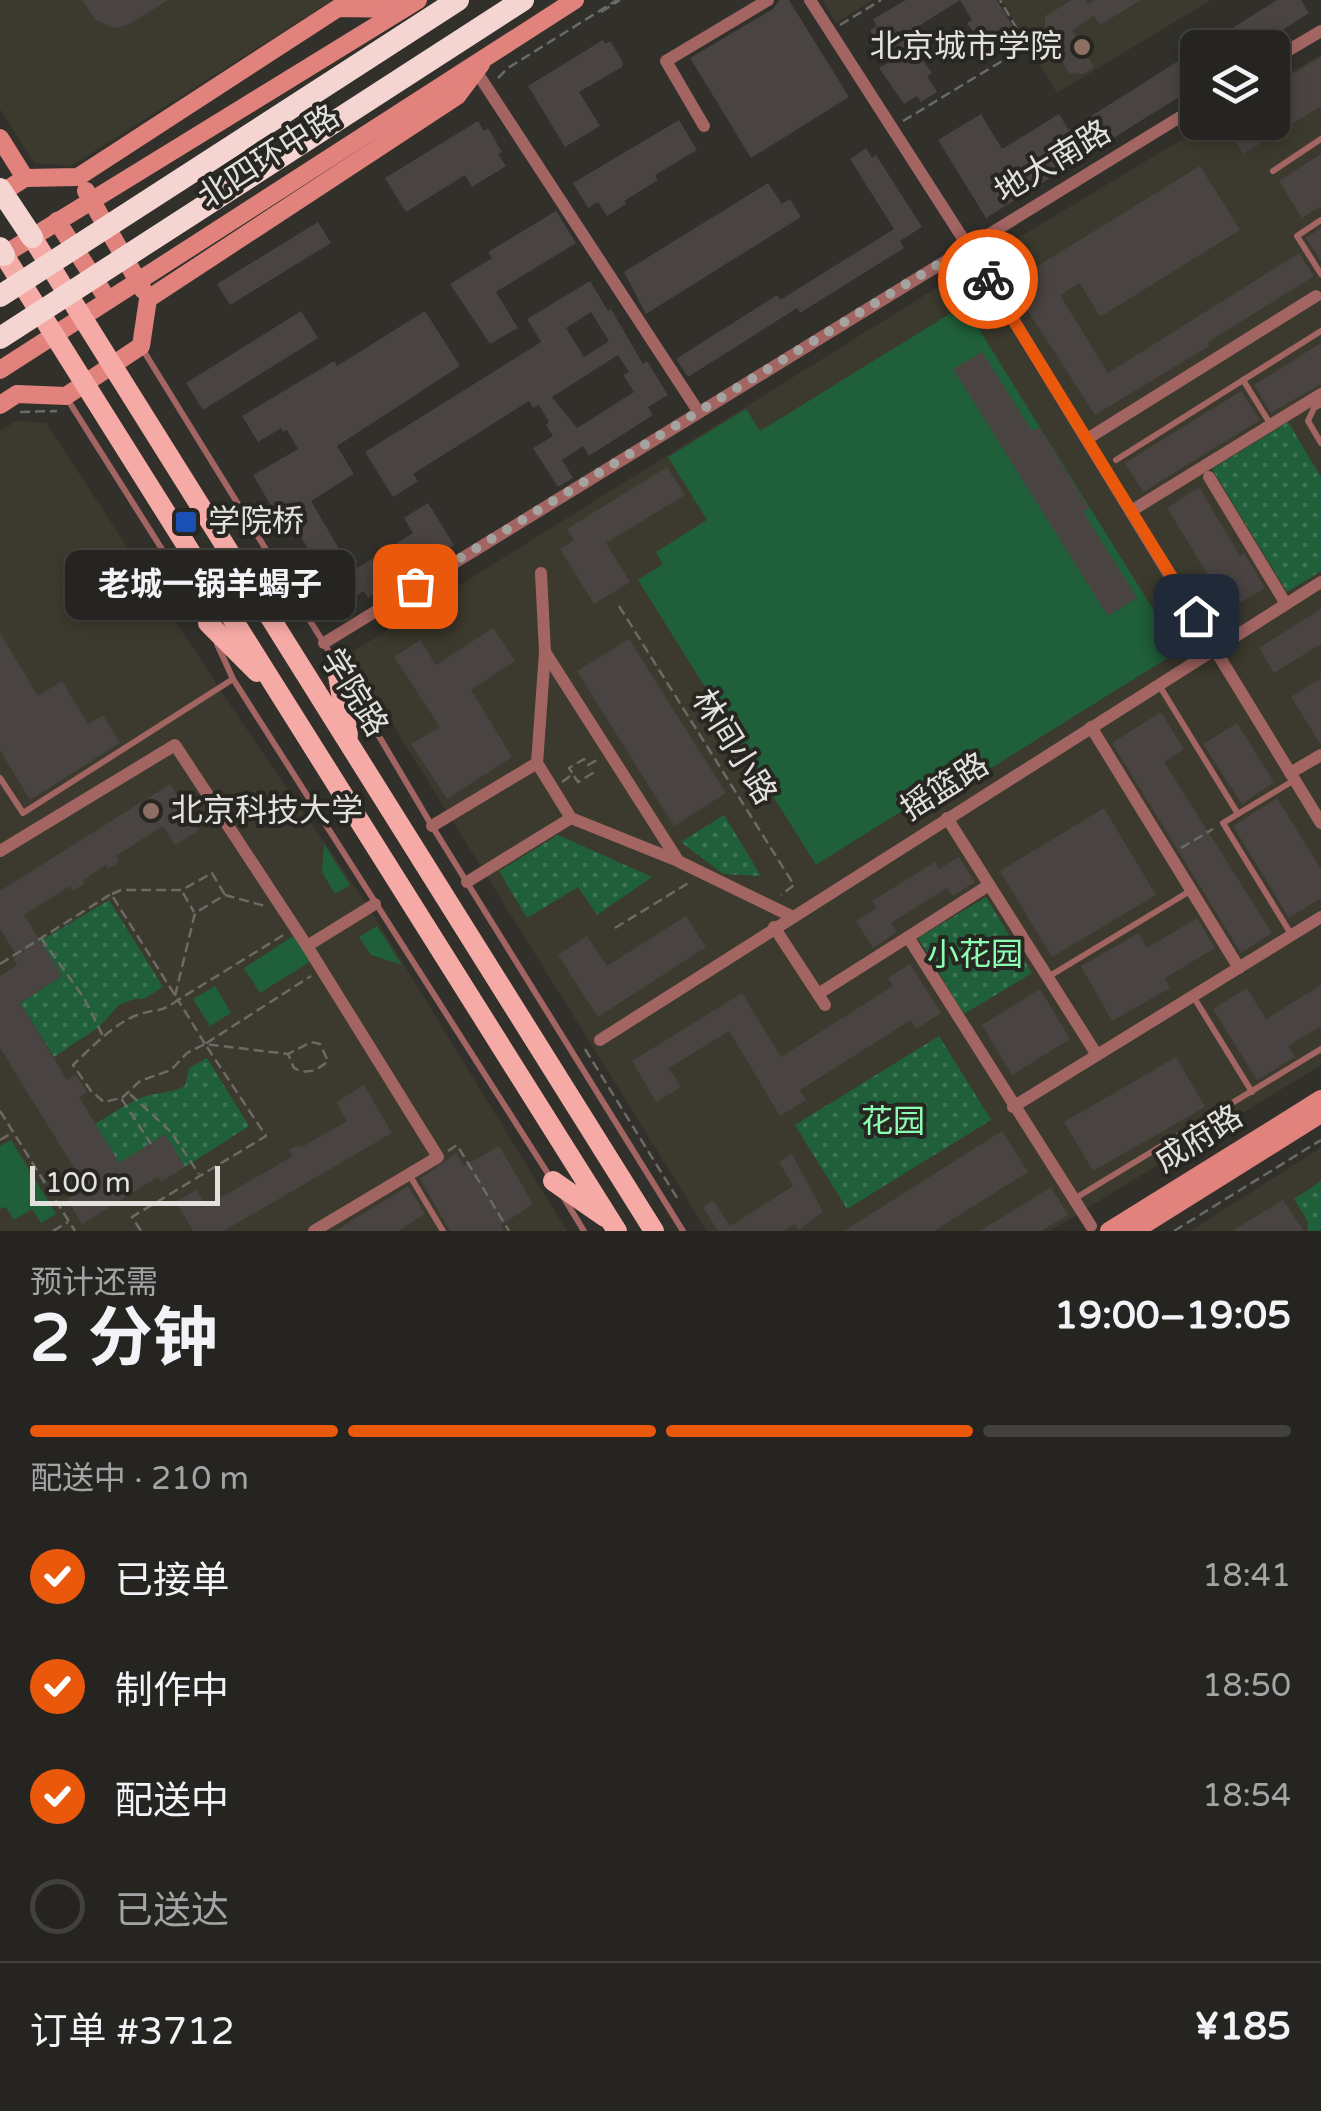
<!DOCTYPE html>
<html lang="zh">
<head>
<meta charset="utf-8">
<style>
  body { margin:0; font-family:"Varela Round","Noto Sans SC",sans-serif; background:#2d2c29; color:#f1f3f6; height:100vh; display:flex; flex-direction:column; font-size:38px; white-space:nowrap }
  * { box-sizing:border-box; margin:0 }
  p { font-size:32px; color:#a3a4a5 }
  .icon { flex:none; width:55px; height:55px; fill:none; stroke:currentColor; stroke-width:2; stroke-linecap:round; stroke-linejoin:round }
  .map { position:relative; height:1231px; overflow:hidden }
  .sheet { display:flex; flex-direction:column; background:#252420; flex:1 }
  .sheet>* { flex:none }
  .fabs { position:absolute; left:1180px; top:30px; display:grid; gap:20px }
  .fabs a { display:grid; place-items:center; width:110px; height:110px; border-radius:15px; background:#252420; box-shadow:0 5px 15px #0003,0 0 0 2px #42413e; font-size:50px }
  .scale { position:absolute; left:30px; bottom:25px; width:190px; box-sizing:border-box; padding-left:10px; border:5px solid #e2e1de; border-top:0; font-size:28px; line-height:35px; white-space:nowrap; color:#e2e1de; -webkit-text-stroke:8px #272621; paint-order:stroke }
  .pin { position:absolute; display:grid; place-items:center; width:85px; height:85px; color:#fff; margin:-42px; border-radius:20px; box-shadow:0 5px 15px #0006 }
  .courier { position:absolute; display:grid; place-items:center; width:100px; height:100px; margin:-50px; border:8px solid #ea580c; border-radius:50%; background:#fff; color:#222; box-shadow:0 2px 12px #0007 }
  .bubble { position:absolute; height:70px; border-radius:15px; background:#252420; box-shadow:0 5px 15px #0003,0 0 0 2px #42413e; font-size:32px; font-weight:700; line-height:70px; text-align:center }
  .head em { font-style:normal; font-weight:700 }
  .head div { display:flex; flex-direction:column-reverse }
  .head { display:flex; align-items:center; justify-content:space-between; height:170px; padding:0 30px }
  h1 { font-size:65px; font-weight:700; line-height:75px }
  .bar { display:grid; grid-template-columns:repeat(4,1fr); gap:15px 10px; align-content:center; height:120px; padding:0 30px }
  .bar i { height:12px; border-radius:8px; background:#42413e }
  .bar .active { background:#ea580c }
  .bar p { grid-column:span 4 }
  .line { display:flex; align-items:center; gap:25px; padding:0 30px; border-top:2px solid #42413e }
  .line div { flex:1 }
  ol { padding:0 30px; list-style:none }
  li { display:flex; align-items:center; gap:30px; height:110px }
  li p { margin-inline-start:auto }
  li .icon { padding:10px; border-radius:50%; background:#ea580c; color:#fff; stroke-width:4 }
  li:last-child { color:#a3a4a5 }
  li i { width:55px; height:55px; border:5px solid #42413e; border-radius:50% }
  .map>svg:first-child { display:block }
  .built { fill:#3c3a2e }
  .grass { fill:#1f5f39 }
  .park { fill:url(#park-dots) }
  .building { fill:#494341; fill-rule:evenodd }
  .lines { fill:none; stroke-linecap:round; stroke-linejoin:round }
  .path { stroke:#6b6a66; stroke-width:2.5; stroke-dasharray:10 5; stroke-linecap:butt }
  .lane { stroke:#a26562; stroke-width:6 }
  .street { stroke:#a26562; stroke-width:12 }
  .secondary { stroke:#e2827d; stroke-width:18 }
  .primary { stroke:#f6aaa5; stroke-width:20 }
  .highway { stroke:#f4d5d2; stroke-width:22 }
  .done { stroke:#a4a39f; stroke-width:10; stroke-dasharray:0 18 }
  .route { stroke:#ea580c; stroke-width:12 }
  .education-dot { fill:#8d6e63; stroke:#272621; stroke-width:4 }
  .transit-dot { fill:#1a4fb4; stroke:#272621; stroke-width:4 }
  .labels { text-anchor:middle; dominant-baseline:central; stroke-width:8; stroke-linejoin:round; paint-order:stroke }
  .poi-label { font-size:32px; fill:#e2e1de; stroke:#272621; text-anchor:start }
  .street-label { font-size:32px; fill:#e2e1de; stroke:#272621 }
  .park-label { font-size:32px; fill:#8cfdb3; stroke:#272621 }
</style>
</head>
<body>
<div class="map">
<svg width="1321" height="1231" viewBox="0 0 1321 1231">
  <defs>
    <pattern id="park-dots" width="8" height="8" patternUnits="userSpaceOnUse" patternTransform="scale(2.5)"><rect width="8" height="8" fill="#1f5f39"/><path d="M2 2h.1M6 6h.1" fill="none" stroke="#3f7655" stroke-width="1.8" stroke-linecap="round"/></pattern>
  </defs>
  <rect width="100%" height="100%" fill="#31302b"/>
  <g class="built">
    <polygon points="0,0 333,0 71,166 34,163 0,109"/>
    <polygon points="822,0 873,0 836,23"/>
    <polygon points="1002,0 1211,0 1057,93"/>
    <polygon points="1321,54 1321,1065 1050,1231 707,1231 349,654 978,262 1209,123 1272,122 1273,84"/>
    <polygon points="16,421 46,423 237,715 368,906 567,1231 0,1231 0,431"/>
    <polygon points="1321,1148 1321,1231 1190,1231"/>
  </g>
  <g class="grass">
    <polygon points="964,305 1179,651 975,778 969,769 816,865 638,580 663,564 656,552 707,520 668,457 746,409 760,431"/>
    <polygon points="324,844 350,885 335,894 322,872"/>
    <polygon points="377,926 402,965 371,955 359,937"/>
    <polygon points="298,933 314,959 260,993 244,968"/>
    <polygon points="215,986 231,1013 210,1026 193,999"/>
    <polygon points="11,1140 56,1214 41,1223 32,1209 14,1220 6,1207 0,1209 0,1146"/>
  </g>
  <g class="park">
    <polygon points="1288,422 1321,477 1321,571 1287,592 1212,469"/>
    <polygon points="724,815 761,876 723,874 681,842"/>
    <polygon points="558,835 652,877 597,915 578,887 527,918 499,871"/>
    <polygon points="986,897 1032,973 964,1014 918,938"/>
    <polygon points="109,900 163,987 144,999 134,999 119,1005 99,1027 54,1057 20,1003 62,976 40,941"/>
    <polygon points="939,1036 991,1120 847,1209 795,1125"/>
    <path d="M207 1058 249 1126 185 1167 165 1135 119 1163 95 1124C112 1114 128 1102 146 1096 160 1092 172 1093 185 1086L189 1068Z"/>
    <polygon points="1321,1181 1321,1231 1307,1231 1308,1222 1294,1199"/>
  </g>
  <g class="building">
    <polygon points="82,0 168,0 128,25 113,28 96,20"/>
    <polygon points="780,0 789,0 849,97 751,158 690,58 773,9"/>
    <polygon points="906,0 997,0 1015,30 1004,36 1009,45 991,56 967,23 972,20 960,0 917,27 905,36 932,73 927,76 937,92 921,102 917,96 904,104 879,68 888,63 870,30 877,26 873,19"/>
    <polygon points="1072,0 1085,0 1088,4 1094,0 1141,0 1100,25 1094,16 1072,30 1094,67 1083,74 1069,73 1045,31 1045,16"/>
    <polygon points="1277,0 1301,0 1309,13 1255,48 1218,48 1213,40"/>
    <polygon points="603,40 605,44 610,41 623,62 622,67 579,92 600,126 565,147 528,86"/>
    <polygon points="1321,57 1321,106 1243,154 1224,122 1272,122 1272,86"/>
    <polygon points="1183,58 1186,63 1191,60 1198,71 1198,85 986,218 938,140 981,114 1002,149 1059,114 1069,130"/>
    <polygon points="679,120 697,150 655,175 658,180 624,201 626,204 607,216 598,202 588,208 573,183"/>
    <polygon points="478,121 484,131 488,128 502,152 498,154 506,166 472,187 465,175 406,212 385,178"/>
    <polygon points="866,148 872,158 876,155 922,227 900,241 904,248 800,313 797,308 688,377 676,359 777,295 780,300 894,229 850,159"/>
    <polygon points="1321,154 1321,206 1302,218 1279,181"/>
    <polygon points="1200,166 1240,230 1100,317 1080,283 1060,295 1108,373 1299,253 1314,276 1208,342 1209,346 1095,415 1010,283"/>
    <polygon points="768,183 782,204 790,199 801,217 646,314 624,272"/>
    <polygon points="556,211 576,243 496,292 518,328 490,344 450,284 492,258 488,252"/>
    <polygon points="318,222 331,243 230,305 217,284"/>
    <polygon points="1321,228 1321,261 1306,238"/>
    <path d="M590 281 608 311 611 309 643 364 647 361 668 395 648 407 653 415 589 456 583 446 562 460 573 478 558 487 533 448 553 436 546 425 549 422 539 405 533 408 529 401 413 474 418 481 393 497 365 452 541 342 527 319ZM591 312 609 341 584 357 566 328ZM618 355 629 372 623 375 634 392 577 428 552 397Z"/>
    <polygon points="301,311 318,338 203,410 186,383"/>
    <polygon points="425,311 460,366 337,446 354,474 311,501 352,571 413,533 404,518 428,503 454,545 368,598 364,591 341,605 287,513 278,518 253,475 298,449 287,430 283,432 281,428 258,442 242,416 334,361 337,366"/>
    <polygon points="1321,343 1321,384 1271,413 1254,385"/>
    <polygon points="982,352 1032,431 1039,427 1089,508 1083,512 1137,598 1108,616 953,369"/>
    <polygon points="1241,391 1260,420 1143,492 1125,463"/>
    <polygon points="667,467 685,495 606,543 630,582 594,604 560,549 574,540 567,529"/>
    <polygon points="1199,487 1240,556 1244,553 1265,588 1229,609 1167,508"/>
    <polygon points="1321,609 1321,644 1274,673 1259,648"/>
    <polygon points="493,628 515,661 471,690 512,757 447,799 411,744 440,727 394,657 420,640 436,665"/>
    <polygon points="0,633 38,696 62,681 88,724 103,715 120,743 30,800 0,750"/>
    <polygon points="629,639 726,793 674,826 577,671"/>
    <polygon points="1321,678 1321,745 1291,697"/>
    <polygon points="1161,712 1184,749 1164,762 1272,933 1241,953 1112,743"/>
    <polygon points="1237,723 1274,782 1242,804 1203,744"/>
    <polygon points="170,784 199,830 175,845 163,826 116,856 119,862 108,869 106,865 83,880 85,883 73,891 70,886 24,915 62,976 20,1003 67,1080 76,1075 87,1092 79,1097 119,1163 165,1134 185,1167 161,1182 158,1177 82,1224 67,1199 86,1187 0,1048 0,976 17,965 13,958 17,956 0,929 0,891"/>
    <polygon points="1277,798 1321,869 1321,898 1289,918 1233,826"/>
    <polygon points="1104,808 1156,895 1052,957 1000,871"/>
    <polygon points="959,857 975,882 953,896 947,888 891,923 897,932 873,948 856,921 877,908 872,901 935,862 939,869"/>
    <polygon points="686,916 706,947 598,1017 558,955 587,936 607,966"/>
    <polygon points="1197,918 1215,948 1165,978 1170,988 1112,1021 1081,966 1139,933 1147,948"/>
    <polygon points="910,964 941,1013 916,1029 911,1020 800,1090 806,1100 780,1116 729,1031 669,1068 681,1087 656,1102 632,1061 742,993 781,1057 893,986 888,978"/>
    <polygon points="1321,985 1321,1026 1288,1046 1295,1057 1257,1080 1213,1009 1247,988 1266,1019"/>
    <polygon points="1040,989 1070,1039 1012,1075 982,1025"/>
    <polygon points="1176,1057 1205,1107 1093,1171 1064,1122"/>
    <polygon points="364,1085 392,1133 224,1231 193,1231 176,1202 196,1190 206,1206 293,1156 289,1150 299,1145 300,1148 347,1121 336,1102"/>
    <polygon points="1002,1131 1028,1172 934,1231 844,1231"/>
    <polygon points="499,1146 533,1204 501,1225 504,1231 450,1231 420,1179 456,1153 464,1166"/>
    <polygon points="792,1154 823,1212 799,1230 795,1224 783,1231 718,1231 703,1207 713,1200 730,1226 793,1186 779,1162"/>
    <polygon points="408,1186 425,1214 398,1231 335,1231"/>
    <polygon points="1051,1187 1068,1215 1041,1231 980,1231"/>
    <polygon points="1283,1200 1304,1231 1232,1231"/>
  </g>
  <g class="lines">
    <g class="path">
      <polyline points="601,12 620,0"/>
      <polyline points="840,25 881,0"/>
      <polyline points="498,78 508,68 617,0"/>
      <polyline points="903,121 1027,46 1000,0"/>
      <polyline points="20,412 57,411"/>
      <polyline points="619,606 794,885 781,895"/>
      <polyline points="574,776 578,782 593,773 590,768"/>
      <polyline points="562,782 573,774 569,768 584,759 588,765 597,760"/>
      <polyline points="1181,848 1213,829"/>
      <polyline points="183,893 194,912"/>
      <polyline points="112,894 121,890 182,890 212,873 225,895"/>
      <polyline points="615,928 690,882"/>
      <polyline points="41,938 84,998 103,1036"/>
      <path d="M0 964 111 894 178 1000C159 1014 159 1008 140 1014 115 1022 91 1048 73 1065L91 1091 104 1102 121 1098 151 1144"/>
      <polyline points="175,996 195,913 225,895 265,906"/>
      <polyline points="205,1044 178,1000 285,934"/>
      <polyline points="585,1049 679,1201"/>
      <polyline points="130,1094 171,1132 199,1174"/>
      <path d="M122 1098 140 1081 171 1070 187 1053 205 1044 288 1054 294 1068C307 1075 317 1071 328 1061L320 1044 311 1042 288 1054"/>
      <polyline points="0,1111 75,1231"/>
      <polyline points="0,1140 12,1133"/>
      <polyline points="448,1151 457,1145 509,1231"/>
      <polyline points="53,1231 68,1222"/>
      <polyline points="141,1231 132,1217 266,1136 205,1044 311,976"/>
      <polyline points="1174,1231 1321,1140"/>
    </g>
    <g class="lane">
      <polyline points="1273,171 1321,139"/>
      <polyline points="1321,220 1297,236 1321,274"/>
      <polyline points="143,350 333,658"/>
      <polyline points="1243,380 1271,425"/>
      <polyline points="66,397 206,619"/>
      <polyline points="1321,404 1314,408 1308,421 1321,443"/>
      <polyline points="1116,460 1321,331"/>
      <polyline points="217,644 233,679 552,1180"/>
      <polyline points="347,682 432,826 683,1231"/>
      <polyline points="1159,685 1238,814"/>
      <polyline points="0,778 23,813 233,679"/>
      <polyline points="1291,934 1223,823 1293,781"/>
      <polyline points="1048,977 1190,891"/>
      <polyline points="1193,996 1252,1092"/>
      <polyline points="410,1176 443,1231"/>
      <polyline points="562,1195 584,1231"/>
      <polyline points="1074,1199 1321,1049"/>
    </g>
    <g class="street">
      <polyline points="810,0 978,262 1321,823"/>
      <polyline points="1272,60 1321,31"/>
      <polyline points="476,71 698,411"/>
      <polyline points="704,126 666,61 768,0"/>
      <polyline points="1087,439 1316,296"/>
      <polyline points="1209,477 1286,604"/>
      <polyline points="1131,511 1321,394"/>
      <polyline points="541,573 545,652 537,763 571,818 678,861 791,916"/>
      <polyline points="324,643 1198,106"/>
      <polyline points="545,652 677,859"/>
      <polyline points="1091,727 1239,968"/>
      <polyline points="1290,773 1321,755"/>
      <polyline points="947,818 1097,1055"/>
      <polyline points="432,826 537,763"/>
      <polyline points="0,851 175,745 307,946 438,1157 314,1231"/>
      <polyline points="467,882 571,818"/>
      <polyline points="774,927 825,1005"/>
      <polyline points="908,937 989,885"/>
      <polyline points="307,946 375,904"/>
      <polyline points="818,994 908,937 1091,1226"/>
      <polyline points="600,1040 1321,582"/>
      <polyline points="1013,1107 1321,917"/>
    </g>
    <g class="secondary">
      <polyline points="0,138 25,178"/>
      <polyline points="86,191 143,290"/>
      <polyline points="0,194 25,178 78,177 338,8 403,9"/>
      <polyline points="57,221 108,300"/>
      <polyline points="0,257 418,0"/>
      <polyline points="0,370 575,0"/>
      <polyline points="0,405 17,394 66,396 141,346 148,299 457,96 481,64"/>
      <polyline points="1109,1231 1321,1099"/>
      <polyline points="1134,1231 1321,1114"/>
    </g>
    <g class="primary">
      <polyline points="32,237 654,1231"/>
      <polyline points="4,255 617,1231"/>
      <polyline points="208,623 257,672"/>
      <polyline points="336,663 348,735"/>
      <polyline points="553,1181 605,1217"/>
    </g>
    <g class="highway">
      <polyline points="0,189 32,237"/>
      <polyline points="0,248 4,255"/>
      <polyline points="0,296 458,0"/>
      <polyline points="0,338 523,0"/>
    </g>
  </g>
  <g class="lines">
    <polyline class="done" points="415,586 968,246 988,279"/>
    <polyline class="route" points="988,279 1196,616"/>
  </g>
  <g class="education-dot">
    <circle cx="1082" cy="47" r="10"/>
    <circle cx="151" cy="811" r="10"/>
  </g>
  <rect class="transit-dot" x="174" y="510" width="24" height="24" rx="5"/>
  <g class="labels">
    <g class="poi-label">
      <text x="1062" y="47" text-anchor="end">北京城市学院</text>
      <text x="208" y="522">学院桥</text>
      <text x="171" y="811">北京科技大学</text>
    </g>
    <g class="street-label">
      <text transform="translate(269 157) rotate(-33)">北四环中路</text>
      <text transform="translate(1053 162) rotate(-31)">地大南路</text>
      <text transform="translate(354 693) rotate(58)">学院路</text>
      <text transform="translate(734 747) rotate(58)">林间小路</text>
      <text transform="translate(945 787) rotate(-32)">摇篮路</text>
      <text transform="translate(1199 1139) rotate(-32)">成府路</text>
    </g>
    <g class="park-label">
      <text x="975" y="955">小花园</text>
      <text x="893" y="1122">花园</text>
    </g>
  </g>
</svg>
<div class="fabs">
<a><svg class="icon" aria-label="layers" viewBox="0 0 24 24"><path d="M12 4l9 5-9 5-9-5zM3 14l9 5 9-5"/></svg></a>
</div>
<div class="scale">100 m</div>
<div class="pin" style="left:415px;top:586px;background:#ea580c"><svg class="icon" aria-label="bag" viewBox="0 0 24 24"><path d="M5 8h14l-1 12H6zM9 8a3 3 0 0 1 6 0"/></svg></div>
<div class="pin" style="left:1196px;top:616px;background:#1f2937"><svg class="icon" aria-label="home" viewBox="0 0 24 24"><path d="M3 11l9-7 9 7M6 9v11h12V9"/></svg></div>
<div class="courier" style="left:988px;top:279px"><svg class="icon" aria-label="bike" viewBox="0 0 24 24"><circle cx="6" cy="16" r="4"/><circle cx="18" cy="16" r="4"/><path d="M6 16l4-8h5l3 8M10 8l3 8H6M13 5h3"/></svg></div>
<div class="bubble" style="left:65px;top:550px;width:290px">老城一锅羊蝎子</div>
</div>
<section class="sheet">
<div class="head"><div><h1>2 分钟</h1><p>预计还需</p></div><em>19:00–19:05</em></div>
<div class="bar"><i class="active"></i><i class="active"></i><i class="active"></i><i></i><p>配送中 · 210 m</p></div>
<ol>
<li><svg class="icon" aria-label="check" viewBox="0 0 24 24"><path d="M5 12l5 5 9-10"/></svg>已接单<p>18:41</p></li>
<li><svg class="icon" aria-label="check" viewBox="0 0 24 24"><path d="M5 12l5 5 9-10"/></svg>制作中<p>18:50</p></li>
<li><svg class="icon" aria-label="check" viewBox="0 0 24 24"><path d="M5 12l5 5 9-10"/></svg>配送中<p>18:54</p></li>
<li><i></i>已送达</li>
</ol>
<div class="line" style="height:130px"><div>订单 #3712</div><b>¥185</b></div>
</section>
</body>
</html>
